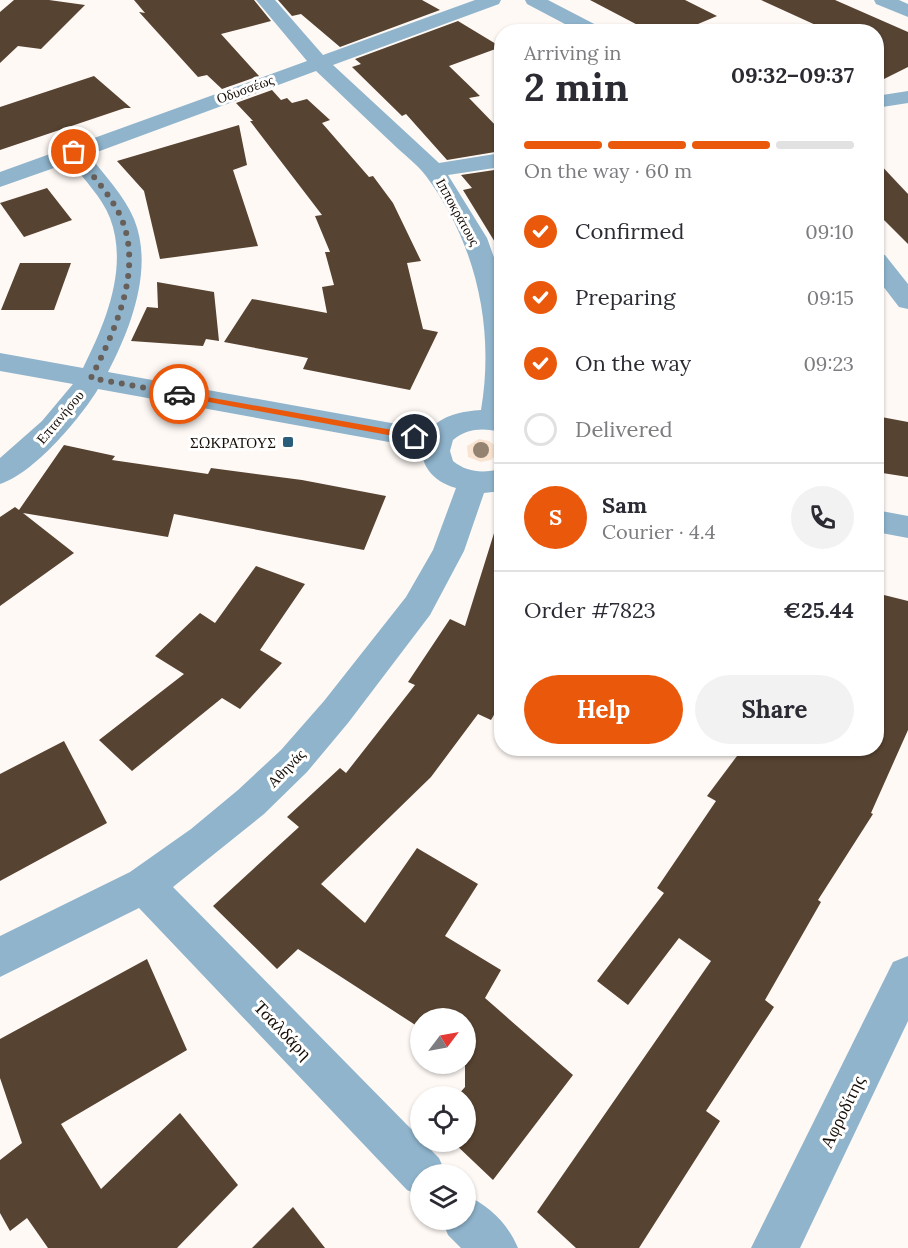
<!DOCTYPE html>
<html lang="en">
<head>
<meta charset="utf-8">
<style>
  body { margin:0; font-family:Lora,serif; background:#f2f2f3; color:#2b2b33; height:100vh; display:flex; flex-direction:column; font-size:22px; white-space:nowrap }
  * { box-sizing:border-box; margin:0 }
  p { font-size:20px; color:#7c7c81 }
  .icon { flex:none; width:33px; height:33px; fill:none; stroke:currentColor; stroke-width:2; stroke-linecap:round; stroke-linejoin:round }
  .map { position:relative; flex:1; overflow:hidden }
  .panel { position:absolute; left:494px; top:24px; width:390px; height:732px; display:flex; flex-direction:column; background:#fff; border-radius:24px; box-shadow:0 2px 4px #0004 }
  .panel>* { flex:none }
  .needle { width:39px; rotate:58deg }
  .controls { position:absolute; left:410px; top:1008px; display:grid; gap:12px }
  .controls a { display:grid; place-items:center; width:66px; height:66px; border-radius:50%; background:#fff; box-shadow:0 2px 4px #0004; font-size:30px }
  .pin { position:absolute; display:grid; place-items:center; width:51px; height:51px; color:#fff; margin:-26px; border:3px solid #fff; border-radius:50%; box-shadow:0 2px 6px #0007 }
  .courier { position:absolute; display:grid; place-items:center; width:60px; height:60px; margin:-30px; border:4px solid #ea580c; border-radius:50%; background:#fff; color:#222; box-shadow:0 2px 8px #0007 }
  .head em { font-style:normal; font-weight:700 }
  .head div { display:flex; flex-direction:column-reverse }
  .head { display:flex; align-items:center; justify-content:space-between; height:102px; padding:0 30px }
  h1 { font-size:39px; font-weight:700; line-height:45px }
  .bar { display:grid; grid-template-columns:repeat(4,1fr); gap:9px 6px; align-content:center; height:72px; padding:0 30px }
  .bar i { height:8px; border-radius:4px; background:#e1e1e2 }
  .bar .current { background:#ea580c }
  .bar p { grid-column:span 4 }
  .line { display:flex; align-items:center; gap:15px; padding:0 30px; border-top:2px solid #e1e1e2 }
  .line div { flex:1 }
  .round { display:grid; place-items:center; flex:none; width:63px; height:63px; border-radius:32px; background:#f2f2f3 }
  ol { padding:0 30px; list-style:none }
  li { display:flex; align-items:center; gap:18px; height:66px }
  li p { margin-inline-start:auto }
  li .icon { padding:6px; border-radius:50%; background:#ea580c; color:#fff; stroke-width:4 }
  li:last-child { color:#7c7c81 }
  li i { width:33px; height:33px; border:3px solid #e1e1e2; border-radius:50% }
  .cta { display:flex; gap:12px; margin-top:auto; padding:12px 30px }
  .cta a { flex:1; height:69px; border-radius:36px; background:#ea580c; color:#fff; font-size:24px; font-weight:700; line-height:69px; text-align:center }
  .cta a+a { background:#f2f2f3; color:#2b2b33 }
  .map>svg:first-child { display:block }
  .green { fill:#f9e4d1 }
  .building { fill:#574331 }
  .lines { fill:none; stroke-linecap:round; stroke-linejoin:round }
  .minor { fill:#8fb4cc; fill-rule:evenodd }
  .tree { fill:#948371 }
  .route { fill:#ea580c }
  .done { stroke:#67605a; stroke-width:6; stroke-dasharray:0 10.8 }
  .poi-dot { fill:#295d79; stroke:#fff; stroke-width:2 }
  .labels { text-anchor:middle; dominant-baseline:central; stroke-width:6; stroke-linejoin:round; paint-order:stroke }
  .far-street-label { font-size:14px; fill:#150d06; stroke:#fff }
  .poi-label { font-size:15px; fill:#150d06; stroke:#fff; text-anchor:end }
  .street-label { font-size:15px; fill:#150d06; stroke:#fff }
  .near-street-label { font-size:18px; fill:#150d06; stroke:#fff }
</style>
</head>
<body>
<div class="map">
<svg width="908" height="1248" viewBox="0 0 908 1248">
  <rect width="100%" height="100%" fill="#fef9f5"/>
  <polygon class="green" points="479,439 489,441 496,446 497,454 491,460 481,462 468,457 467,446"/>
  <g class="building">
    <polygon points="14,0 49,0 85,5 41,49 18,46 0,63 0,12"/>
    <polygon points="134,0 254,0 271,21 221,34 259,76 222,89 207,75 198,77 139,12 145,13"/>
    <polygon points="278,0 422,0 440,10 340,47 301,14 292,16"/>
    <polygon points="590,0 685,0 717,16 679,32 651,32"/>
    <polygon points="761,0 835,0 908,32 908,67 876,83 876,32 831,32"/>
    <polygon points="458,21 501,47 449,66 480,96 469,98 501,131 501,151 447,160 406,114 402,116 352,67 361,64 355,59"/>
    <polygon points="94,76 131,108 125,108 0,150 0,107"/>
    <polygon points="272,90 281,100 287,98 292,103 307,99 330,120 322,123 369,177 373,176 393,203 421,261 407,263 423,329 438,332 410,390 303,369 308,358 224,342 252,299 327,313 322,287 334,285 325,252 330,252 315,216 322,215 250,121 253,121 236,103"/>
    <polygon points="239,125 247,165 233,170 258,246 160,259 144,191 117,161"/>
    <polygon points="876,160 908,194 908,244 876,212"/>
    <polygon points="501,169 501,252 463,190 472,188 461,175"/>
    <polygon points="47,188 72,220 24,237 0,203"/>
    <polygon points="20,263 71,263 54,310 1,310"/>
    <polygon points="157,282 214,292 219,341 206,339 203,346 131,341 147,307 158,308"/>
    <polygon points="876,416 908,422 908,477 876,472"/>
    <polygon points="64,445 115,456 112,460 208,474 211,468 302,480 386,496 364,550 174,514 168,537 23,513 74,553 0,606 0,517 15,507 19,510"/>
    <polygon points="495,530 501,530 501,703 491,720 478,714 431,777 321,884 365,923 417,848 478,884 445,936 501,970 485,998 573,1075 493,1180 453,1142 465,1142 465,1096 457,1096 465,1087 465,1018 420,1018 420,1028 298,949 277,969 213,906 299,827 287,817 340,768 346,773 415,685 408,682 450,619 465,626"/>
    <polygon points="256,566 305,584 260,650 282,663 240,709 222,698 132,771 99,740 184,674 155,656 200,613 215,623"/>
    <polygon points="876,593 908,601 908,730 871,813 873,814 818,900 821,902 765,1000 774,1007 706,1111 720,1121 639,1248 576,1248 537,1212 711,961 679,938 628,1005 597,981 664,893 657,888 716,801 707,796 743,748 876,748"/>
    <polygon points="64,741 107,823 0,881 0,774"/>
    <polygon points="147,959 187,1050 61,1124 101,1189 180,1113 238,1185 177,1248 48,1248 27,1218 10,1231 0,1213 0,1160 22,1143 0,1078 0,1039"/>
    <polygon points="293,1207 325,1248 252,1248"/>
  </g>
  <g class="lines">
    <g class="minor">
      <path d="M256 0H275L323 55 475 0H501L499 4 333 65 439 163 501 153V167L448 175 487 238 500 274 501 432C483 428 468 428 453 440L450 451 453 461C468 473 483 473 501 469V491L484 493 464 551 430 615 348 723 307 772 264 814 173 887 420 1138V1142H423L439 1158 446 1174H420V1196L407 1190 139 908 0 977V936L130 872 191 829 238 790 281 750 324 701 406 597 433 550 456 488C437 483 421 469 422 448L98 389C80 419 33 474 0 484V458L42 421 73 384 0 371V353L83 368C105 324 129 268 110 218 102 197 84 180 71 162L0 187V172L307 61ZM316 71C342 95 367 120 393 144 403 154 417 164 426 176 476 243 495 328 481 410 464 411 441 415 430 430L108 372C131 328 154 268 134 219 124 195 104 175 89 155Z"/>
      <polygon points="525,0 548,0 602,28 604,32 580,32 527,4"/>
      <polygon points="874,0 899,0 908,4 908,17 876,4"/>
      <polygon points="908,91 908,103 876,108 876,96"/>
      <polygon points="876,253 885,255 908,284 908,309 899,307 876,277"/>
      <polygon points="876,510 908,516 908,538 876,532"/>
      <polygon points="908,956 908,1021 800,1248 751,1248 893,962"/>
      <path d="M465 1195C489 1205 508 1224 518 1248H461L448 1235 442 1220H465Z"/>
    </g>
  </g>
  <circle class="tree" cx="481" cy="450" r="8"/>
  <polygon class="route" points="179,392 415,434 420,437 415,440 176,396 175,394"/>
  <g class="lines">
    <path class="done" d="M74 152C89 172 113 197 122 220 143 272 114 332 91 378L179 394"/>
  </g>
  <rect class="poi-dot" x="282" y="436" width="12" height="12" rx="3"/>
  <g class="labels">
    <g class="far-street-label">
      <text transform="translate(245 89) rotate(-20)">Οδυσσέως</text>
      <text transform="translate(458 212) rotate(61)">Ιπποκράτους</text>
      <text transform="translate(60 417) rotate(-50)">Επτανήσου</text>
    </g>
    <g class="poi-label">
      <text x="276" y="442">ΣΩΚΡΑΤΟΥΣ</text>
    </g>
    <g class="street-label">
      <text transform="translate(286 768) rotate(-46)">Αθηνάς</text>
    </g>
    <g class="near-street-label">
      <text transform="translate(283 1030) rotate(46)">Τσαλδάρη</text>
      <text transform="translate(842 1112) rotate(-64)">Αφροδίτης</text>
    </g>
  </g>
</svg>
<div class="controls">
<a><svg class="needle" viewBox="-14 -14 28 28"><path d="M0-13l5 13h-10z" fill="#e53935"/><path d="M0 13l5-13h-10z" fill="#7c7c81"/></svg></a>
<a><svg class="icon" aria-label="locate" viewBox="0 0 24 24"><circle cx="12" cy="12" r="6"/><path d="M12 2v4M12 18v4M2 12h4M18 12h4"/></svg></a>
<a><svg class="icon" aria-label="layers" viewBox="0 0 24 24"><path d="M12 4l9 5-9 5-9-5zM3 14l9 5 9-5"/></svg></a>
</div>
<div class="pin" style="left:74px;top:152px;background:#ea580c"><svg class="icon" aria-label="bag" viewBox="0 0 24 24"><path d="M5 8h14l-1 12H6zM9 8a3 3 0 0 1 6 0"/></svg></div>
<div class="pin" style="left:415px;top:437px;background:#1f2937"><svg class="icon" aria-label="home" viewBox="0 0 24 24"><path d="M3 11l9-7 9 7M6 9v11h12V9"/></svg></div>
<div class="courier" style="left:179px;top:394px"><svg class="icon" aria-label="car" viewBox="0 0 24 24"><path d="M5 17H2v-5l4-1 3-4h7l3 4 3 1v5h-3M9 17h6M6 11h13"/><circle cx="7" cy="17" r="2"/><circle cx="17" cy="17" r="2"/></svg></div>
<section class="panel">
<div class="head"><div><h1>2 min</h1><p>Arriving in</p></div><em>09:32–09:37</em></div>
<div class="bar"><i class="current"></i><i class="current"></i><i class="current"></i><i></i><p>On the way · 60 m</p></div>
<ol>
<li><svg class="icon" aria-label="check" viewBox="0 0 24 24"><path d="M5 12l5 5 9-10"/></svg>Confirmed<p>09:10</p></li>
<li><svg class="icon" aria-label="check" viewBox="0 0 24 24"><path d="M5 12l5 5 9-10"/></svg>Preparing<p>09:15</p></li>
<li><svg class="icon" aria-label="check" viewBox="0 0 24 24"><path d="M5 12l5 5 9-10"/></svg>On the way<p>09:23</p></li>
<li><i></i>Delivered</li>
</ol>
<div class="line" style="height:108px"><b class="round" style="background:#ea580c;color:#fff">S</b><div><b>Sam</b><p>Courier · 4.4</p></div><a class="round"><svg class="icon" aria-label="phone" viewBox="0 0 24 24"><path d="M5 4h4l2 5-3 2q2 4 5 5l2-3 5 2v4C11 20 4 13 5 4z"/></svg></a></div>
<div class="line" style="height:78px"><div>Order #7823</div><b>€25.44</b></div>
<div class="cta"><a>Help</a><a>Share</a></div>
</section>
</div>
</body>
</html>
